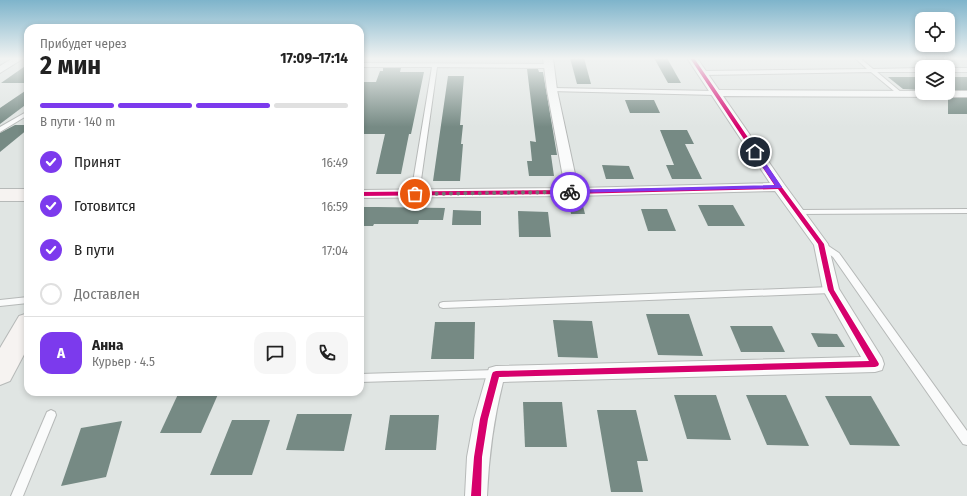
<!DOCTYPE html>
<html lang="ru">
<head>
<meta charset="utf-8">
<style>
  body { margin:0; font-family:"Fira Sans Condensed",sans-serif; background:#f6f6f6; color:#222; height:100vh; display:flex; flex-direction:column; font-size:15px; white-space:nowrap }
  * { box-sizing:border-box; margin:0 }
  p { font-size:13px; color:#767676 }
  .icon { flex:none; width:22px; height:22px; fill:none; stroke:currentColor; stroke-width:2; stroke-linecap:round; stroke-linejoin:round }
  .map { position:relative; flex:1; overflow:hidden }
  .side { position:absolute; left:24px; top:24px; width:340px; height:372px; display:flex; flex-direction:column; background:#fff; border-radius:12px; box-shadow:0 2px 6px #0003 }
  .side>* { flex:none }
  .fabs { position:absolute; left:915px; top:12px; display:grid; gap:8px }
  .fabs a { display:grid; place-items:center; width:40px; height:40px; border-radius:8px; background:#fff; box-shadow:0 2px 6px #0003; font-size:20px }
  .pin { position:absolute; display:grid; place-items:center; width:34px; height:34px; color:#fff; margin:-17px; border:2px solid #fff; border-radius:50%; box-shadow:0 1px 4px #0007 }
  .courier { position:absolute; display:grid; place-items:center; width:40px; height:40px; margin:-20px; border:3px solid #7c3aed; border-radius:50%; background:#fff; color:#222; box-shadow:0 1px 5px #0007 }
  .head em { font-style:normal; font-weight:700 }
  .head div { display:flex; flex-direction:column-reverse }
  .head { display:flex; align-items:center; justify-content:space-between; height:68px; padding:0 16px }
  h1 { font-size:26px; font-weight:700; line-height:30px }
  .bar { display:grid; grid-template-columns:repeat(4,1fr); gap:6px 4px; align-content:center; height:48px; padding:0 16px }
  .bar i { height:5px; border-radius:3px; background:#e0e0e0 }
  .bar .current { background:#7c3aed }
  .bar p { grid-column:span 4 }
  .line { display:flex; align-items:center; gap:10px; padding:0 16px; border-top:1px solid #e0e0e0 }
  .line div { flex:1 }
  .round { display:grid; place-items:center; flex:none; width:42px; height:42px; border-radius:12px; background:#f6f6f6 }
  ol { padding:0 16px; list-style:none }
  li { display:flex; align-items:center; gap:12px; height:44px }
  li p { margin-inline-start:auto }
  li .icon { padding:4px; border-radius:50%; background:#7c3aed; color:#fff; stroke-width:4 }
  li:last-child { color:#767676 }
  li i { width:22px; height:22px; border:2px solid #e0e0e0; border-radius:50% }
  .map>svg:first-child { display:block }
  .building { fill:#768a84 }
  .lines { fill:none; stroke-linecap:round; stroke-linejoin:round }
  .lane-casing { stroke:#b6b9b8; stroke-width:2 }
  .street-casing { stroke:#b6b9b8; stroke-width:2 }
  .secondary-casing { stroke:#b6b9b8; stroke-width:2 }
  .lane { fill:#fafbfb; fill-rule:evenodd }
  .street { fill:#fafbfb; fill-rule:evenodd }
  .secondary { fill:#f6f3f1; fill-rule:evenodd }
  .cycleway-casing { stroke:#fff; stroke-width:2 }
  .cycleway { fill:#d6006c; fill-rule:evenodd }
  .route { fill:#7c3aed }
  .done { stroke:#727674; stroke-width:4; stroke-dasharray:0 7.2 }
</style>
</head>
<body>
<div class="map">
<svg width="967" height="496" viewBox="0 0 967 496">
  <rect width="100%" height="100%" fill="#e0e5e3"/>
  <g class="building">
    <polygon points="570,58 584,58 591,84 577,84"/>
    <polygon points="654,58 667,58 681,83 668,83"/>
    <polygon points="28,64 28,83 1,83"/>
    <polygon points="383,68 401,68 400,72 424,72 411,134 409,134 401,174 376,174 385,134 360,134 360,82 376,82 380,71 383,71"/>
    <polygon points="527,69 538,69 539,72 543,72 557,155 551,155 554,176 529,176 527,161 532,161 530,141 536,142"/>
    <polygon points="448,76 464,76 460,125 463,125 461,144 463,144 460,181 433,181"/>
    <polygon points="888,77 922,77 922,90 903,89"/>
    <rect x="948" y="77" width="19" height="13"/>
    <polygon points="28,89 28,103 0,124 0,108"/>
    <rect x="948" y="98" width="19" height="16"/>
    <polygon points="625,100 654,100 660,113 630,113"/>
    <polygon points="15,125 28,125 28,129 0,152 0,133"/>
    <polygon points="660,130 687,130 694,144 685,144 702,179 672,179 666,165 674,165"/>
    <polygon points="602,165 629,166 634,179 606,179"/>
    <polygon points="568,198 581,198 585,214 571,214"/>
    <polygon points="698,205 733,205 745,226 708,226"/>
    <polygon points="360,207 378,207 445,208 443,220 419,220 418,224 374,224 373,226 360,226"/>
    <polygon points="641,209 667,209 676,231 648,231"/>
    <polygon points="453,210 481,211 481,225 452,225"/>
    <polygon points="518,211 548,212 551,237 519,237"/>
    <polygon points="646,314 689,314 703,356 658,355"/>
    <polygon points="553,320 592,321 598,358 558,357"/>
    <polygon points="435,322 475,322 474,359 431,359"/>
    <polygon points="730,326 772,326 785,352 741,352"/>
    <polygon points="811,333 837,334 845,347 818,347"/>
    <polygon points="179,392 219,392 201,433 160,433"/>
    <polygon points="674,395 716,395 731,440 687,439"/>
    <polygon points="746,395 786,395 809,446 767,445"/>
    <polygon points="825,396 871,396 900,446 850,445"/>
    <polygon points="523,402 562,402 567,447 525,447"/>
    <polygon points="597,410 636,410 648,461 637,461 643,492 611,492"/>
    <polygon points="297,414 352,414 344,451 286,450"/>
    <polygon points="390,415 439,415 436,450 385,450"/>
    <polygon points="232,420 270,420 252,475 210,475"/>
    <polygon points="122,421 106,477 61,486 81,428"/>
  </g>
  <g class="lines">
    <defs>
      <g id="lane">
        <rect x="360" y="58" width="2" height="2"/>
        <polygon points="855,58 860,58 873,69 922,68 922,72 877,72 902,93 902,95 900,96 871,72 702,75 699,73 702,71 867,69"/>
        <polygon points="360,63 550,64 553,66 550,68 437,67 419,194 415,196 411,194 432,67 360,67"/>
        <rect x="948" y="68" width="19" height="4"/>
        <polygon points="552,88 716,91 719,93 716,95 550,91 550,89"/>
        <polygon points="28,111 28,115 0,132 0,127"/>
        <polygon points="967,209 967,213 798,214 794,212 798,210"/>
        <polygon points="821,241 839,253 967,431 967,445 963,444 833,257 818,246 817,244 818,242"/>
        <polygon points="831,287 834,288 835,290 834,292 831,293 443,308 440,307 439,305 440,303 443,302"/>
        <polygon points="28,297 28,303 0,306 0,300"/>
        <polygon points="496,370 500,371 501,374 500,377 496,378 360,382 360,374"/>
        <polygon points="51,410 55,412 56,415 23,496 11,496 47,412"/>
      </g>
      <g id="street">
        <polygon points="13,58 24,58 0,73 0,66"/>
        <path d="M543 58H553L557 90 578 188 770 183 687 58H697L719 90 922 91V93H948V91H967V97L723 96 784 184 828 244 839 289 882 358 884 364 882 370 875 372 503 382C493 422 489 455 487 496H465L467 457 474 419 487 374 489 368 496 366 861 357 823 290 814 245 775 191 572 196 360 198V190L565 188 547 90Z"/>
      </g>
      <g id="secondary">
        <rect x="0" y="189" width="28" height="12"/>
        <polygon points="28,313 28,347 10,381 0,385 0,348 19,316"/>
      </g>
    </defs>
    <use href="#lane" class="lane-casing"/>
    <use href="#street" class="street-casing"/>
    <use href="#secondary" class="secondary-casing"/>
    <use href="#lane" class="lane"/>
    <use href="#street" class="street"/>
    <use href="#secondary" class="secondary"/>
    <defs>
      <polygon id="cycleway" points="690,58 694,58 781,186 824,244 834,290 878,362 879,364 878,366 875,367 499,377 488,419 482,457 481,496 471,496 474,457 480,419 492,374 493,372 496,371 869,361 828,290 818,244 778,189 572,194 360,196 360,192 572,190 775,186"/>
    </defs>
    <use href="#cycleway" class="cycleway-casing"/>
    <use href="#cycleway" class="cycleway"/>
  </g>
  <linearGradient id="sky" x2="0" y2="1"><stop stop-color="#7eb4cb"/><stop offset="0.46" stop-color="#f1f3f2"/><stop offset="1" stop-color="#f1f3f2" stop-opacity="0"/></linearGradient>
  <rect width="967" height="127" fill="url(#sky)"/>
  <polygon class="route" points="753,150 757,150 782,187 781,188 570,193 567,192 570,190 775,185 752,152"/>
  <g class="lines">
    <polyline class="done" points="415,194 570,192"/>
  </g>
</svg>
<div class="fabs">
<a><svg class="icon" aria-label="locate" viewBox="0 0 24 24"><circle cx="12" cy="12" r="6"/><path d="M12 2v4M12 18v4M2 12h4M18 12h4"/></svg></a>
<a><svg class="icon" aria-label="layers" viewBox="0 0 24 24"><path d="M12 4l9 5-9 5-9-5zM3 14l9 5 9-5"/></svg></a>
</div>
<div class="pin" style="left:415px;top:194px;background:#ea580c"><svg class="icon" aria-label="bag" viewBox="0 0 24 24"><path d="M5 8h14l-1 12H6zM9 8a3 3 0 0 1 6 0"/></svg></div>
<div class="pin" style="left:755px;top:152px;background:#1f2937"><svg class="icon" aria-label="home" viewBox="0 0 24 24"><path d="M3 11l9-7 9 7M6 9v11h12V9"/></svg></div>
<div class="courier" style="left:570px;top:192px"><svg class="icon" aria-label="bike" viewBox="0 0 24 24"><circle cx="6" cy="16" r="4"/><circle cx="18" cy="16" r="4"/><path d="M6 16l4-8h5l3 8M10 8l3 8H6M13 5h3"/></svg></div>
<section class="side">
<div class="head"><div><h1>2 мин</h1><p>Прибудет через</p></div><em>17:09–17:14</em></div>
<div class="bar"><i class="current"></i><i class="current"></i><i class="current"></i><i></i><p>В пути · 140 m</p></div>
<ol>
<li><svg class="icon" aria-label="check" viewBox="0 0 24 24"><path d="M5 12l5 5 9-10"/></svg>Принят<p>16:49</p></li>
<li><svg class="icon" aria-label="check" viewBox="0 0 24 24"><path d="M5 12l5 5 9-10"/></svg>Готовится<p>16:59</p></li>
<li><svg class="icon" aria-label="check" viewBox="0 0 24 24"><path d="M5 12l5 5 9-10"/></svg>В пути<p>17:04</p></li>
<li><i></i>Доставлен</li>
</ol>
<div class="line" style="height:72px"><b class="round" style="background:#7c3aed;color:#fff">А</b><div><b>Анна</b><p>Курьер · 4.5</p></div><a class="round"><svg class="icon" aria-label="chat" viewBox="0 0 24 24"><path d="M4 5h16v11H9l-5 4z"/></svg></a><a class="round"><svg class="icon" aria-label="phone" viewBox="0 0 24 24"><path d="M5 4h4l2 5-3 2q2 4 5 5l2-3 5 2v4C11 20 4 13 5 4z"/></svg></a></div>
</section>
</div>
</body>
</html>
